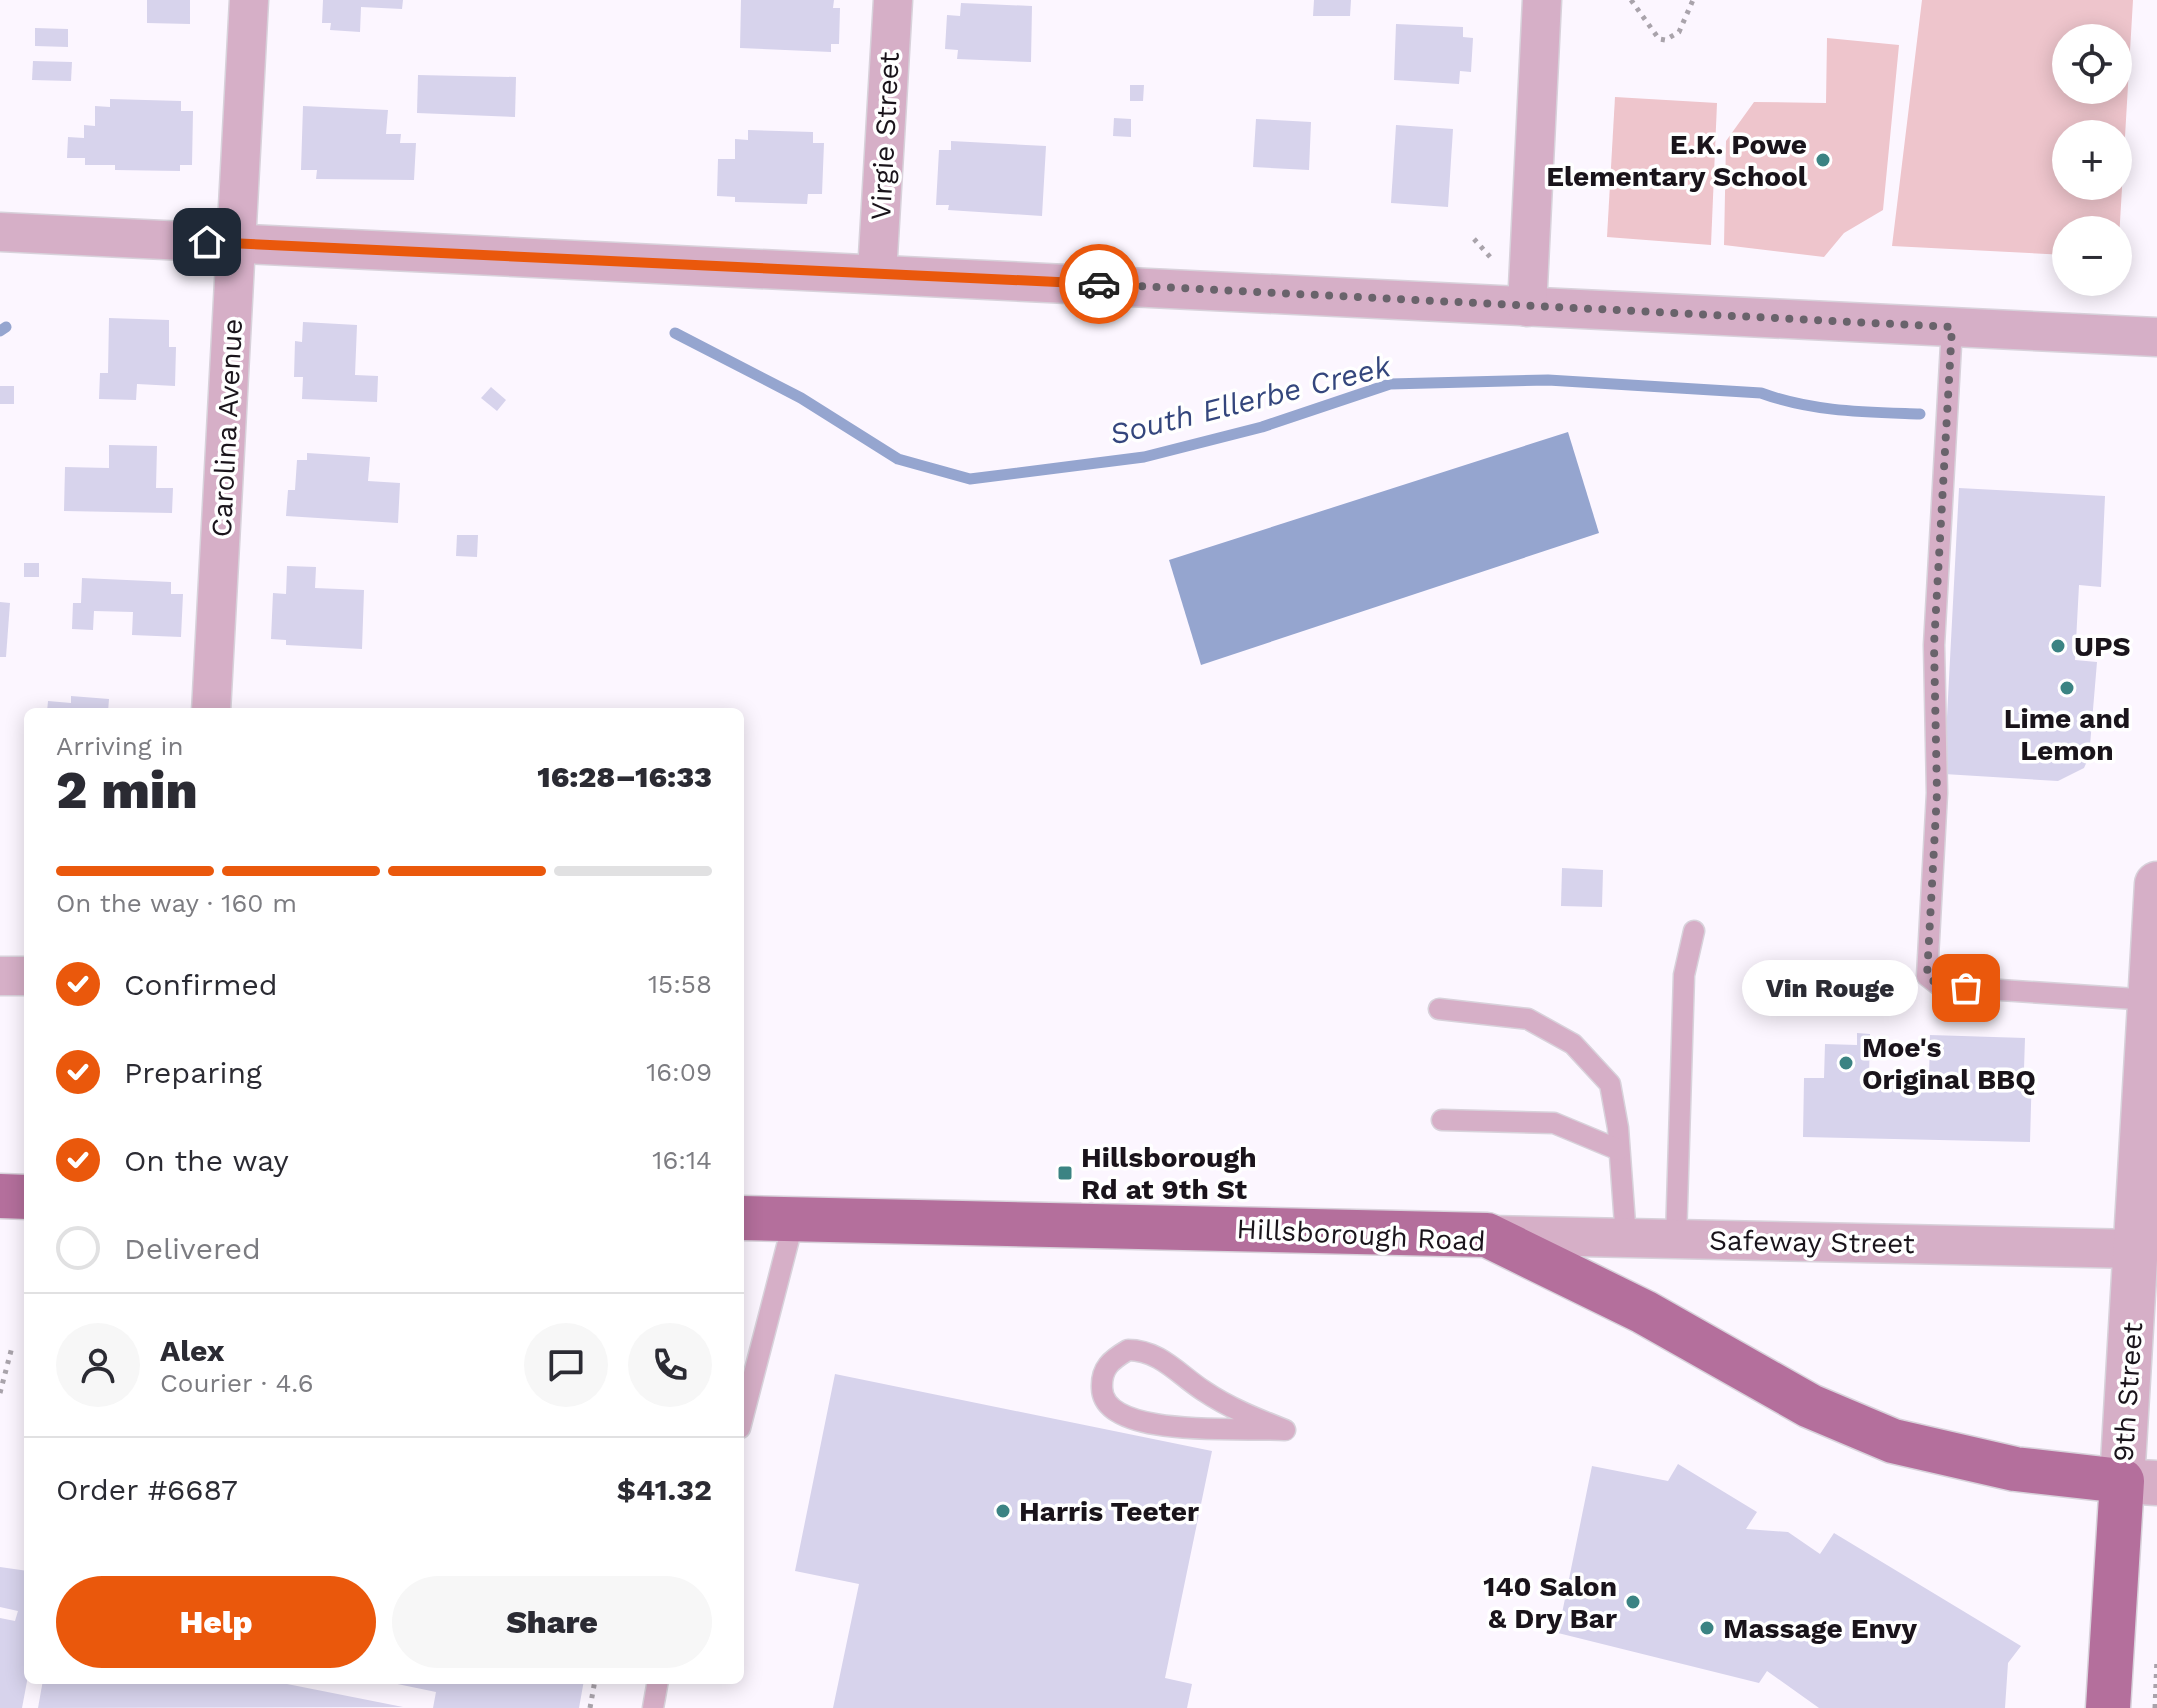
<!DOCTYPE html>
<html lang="en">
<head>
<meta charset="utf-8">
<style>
  body { margin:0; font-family:"Work Sans",sans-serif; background:#f7f7f7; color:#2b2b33; height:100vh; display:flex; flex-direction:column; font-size:30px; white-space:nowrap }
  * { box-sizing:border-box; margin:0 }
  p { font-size:26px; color:#7c7c81 }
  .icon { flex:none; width:44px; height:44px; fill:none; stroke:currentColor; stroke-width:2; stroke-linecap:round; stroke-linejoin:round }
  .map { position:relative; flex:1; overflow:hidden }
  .drawer { position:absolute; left:24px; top:708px; width:720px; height:976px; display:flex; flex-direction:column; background:#fff; border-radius:12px; box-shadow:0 4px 20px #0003 }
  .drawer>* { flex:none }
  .controls { position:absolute; left:2052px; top:24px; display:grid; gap:16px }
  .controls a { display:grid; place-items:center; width:80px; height:80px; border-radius:50%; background:#fff; box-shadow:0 4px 20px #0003; font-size:40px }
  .pin { position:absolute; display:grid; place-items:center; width:68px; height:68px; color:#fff; margin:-34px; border-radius:16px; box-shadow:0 4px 12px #0006 }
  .courier { position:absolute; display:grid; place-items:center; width:80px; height:80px; margin:-40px; border:6px solid #ea580c; border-radius:50%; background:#fff; color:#222; box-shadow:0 2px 10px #0007 }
  .bubble { position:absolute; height:56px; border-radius:28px; background:#fff; box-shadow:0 4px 20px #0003; font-size:26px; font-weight:800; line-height:56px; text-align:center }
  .summary em { font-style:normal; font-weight:800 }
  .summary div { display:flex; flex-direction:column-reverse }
  .summary { display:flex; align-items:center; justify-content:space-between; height:136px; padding:0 32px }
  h1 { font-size:52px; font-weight:800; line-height:60px }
  .bar { display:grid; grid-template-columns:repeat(4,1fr); gap:12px 8px; align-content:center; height:96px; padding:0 32px }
  .bar i { height:10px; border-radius:6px; background:#e1e1e2 }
  .bar .on { background:#ea580c }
  .bar p { grid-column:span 4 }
  .line { display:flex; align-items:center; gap:20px; padding:0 32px; border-top:2px solid #e1e1e2 }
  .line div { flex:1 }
  .round { display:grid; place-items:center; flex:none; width:84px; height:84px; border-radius:42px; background:#f7f7f7 }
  ol { padding:0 32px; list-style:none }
  li { display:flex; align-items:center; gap:24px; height:88px }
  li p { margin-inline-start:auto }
  li .icon { padding:8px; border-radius:50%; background:#ea580c; color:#fff; stroke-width:4 }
  li:last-child { color:#7c7c81 }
  li i { width:44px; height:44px; border:4px solid #e1e1e2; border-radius:50% }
  .action { display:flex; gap:16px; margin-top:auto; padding:16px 32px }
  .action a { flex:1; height:92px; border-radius:48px; background:#ea580c; color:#fff; font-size:32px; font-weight:800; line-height:92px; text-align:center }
  .action a+a { background:#f7f7f7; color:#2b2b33 }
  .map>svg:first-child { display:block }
  .green { fill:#eec5cc; fill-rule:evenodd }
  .water { fill:#95a5cf }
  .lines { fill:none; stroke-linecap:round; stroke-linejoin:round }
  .stream { stroke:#95a5cf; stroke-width:11 }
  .building { fill:#d7d3ec }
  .service-casing { stroke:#d8d2db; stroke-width:23 }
  .minor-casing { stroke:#d8d2db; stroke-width:41 }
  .tertiary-casing { stroke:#d8d2db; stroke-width:47 }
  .primary-casing { stroke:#d8d2db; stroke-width:47 }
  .path { stroke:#a9a3ab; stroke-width:5; stroke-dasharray:4 6; stroke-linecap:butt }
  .service { stroke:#d6afc7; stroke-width:20 }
  .minor { stroke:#d6afc7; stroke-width:38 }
  .tertiary { stroke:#d6afc7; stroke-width:44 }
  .primary { stroke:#b46f9c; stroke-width:44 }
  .done { stroke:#69636b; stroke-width:8; stroke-dasharray:0 14.4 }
  .route { stroke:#ea580c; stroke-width:10 }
  .poi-dot { fill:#3b8383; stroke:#fff; stroke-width:3 }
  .labels { text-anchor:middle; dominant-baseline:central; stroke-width:7; stroke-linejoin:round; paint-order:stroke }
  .street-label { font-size:28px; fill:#1a141b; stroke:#fff }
  .poi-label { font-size:28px; font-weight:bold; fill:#1a141b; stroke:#fff; text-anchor:start }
  .water-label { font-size:30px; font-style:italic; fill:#34467d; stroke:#fff }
</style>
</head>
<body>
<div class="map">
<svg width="2157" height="1708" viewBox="0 0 2157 1708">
  <rect width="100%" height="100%" fill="#fcf6ff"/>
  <g class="green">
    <path d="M1922 0H2133L2118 256V230H2066V255L1892 246ZM2066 38H2118V90H2066ZM2066 134H2118V186H2066Z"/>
    <polygon points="1827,38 1899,45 1883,210 1844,233 1824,257 1724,245 1726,141 1754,102 1826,103"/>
    <polygon points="1615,97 1717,103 1711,245 1607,237"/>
  </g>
  <polygon class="water" points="1568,432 1599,533 1201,665 1169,560"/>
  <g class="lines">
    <g class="stream">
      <polyline points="0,331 6,327"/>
      <path d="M675 333 801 398 898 459 970 479 1144 457 1262 427 1390 384 1548 380 1761 393C1813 412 1865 412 1920 414"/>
    </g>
  </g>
  <g class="building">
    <polygon points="147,0 190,0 190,24 147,23"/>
    <polygon points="323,0 403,0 402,9 361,7 360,32 330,30 331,23 322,23"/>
    <polygon points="741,0 834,0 833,8 840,8 839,44 831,44 831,52 740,48"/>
    <polygon points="1314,0 1351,0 1350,16 1313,16"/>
    <polygon points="961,3 1032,6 1031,62 957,59 958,50 945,49 947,15 960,16"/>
    <polygon points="1396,24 1463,27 1463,37 1473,38 1471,72 1460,71 1459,84 1394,80"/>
    <polygon points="35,28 68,29 68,47 35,46"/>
    <polygon points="33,61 72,62 71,81 32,80"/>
    <polygon points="418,75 516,77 515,117 417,113"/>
    <polygon points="1130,85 1144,85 1143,101 1130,101"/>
    <polygon points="110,99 181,101 181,111 193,111 192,165 180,165 180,171 115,170 115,165 85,165 85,158 67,158 68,137 84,138 84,125 95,126 95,106 110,107"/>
    <polygon points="303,106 388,110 386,134 401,134 400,143 416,143 414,180 316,179 317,170 301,170"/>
    <polygon points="1114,118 1131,119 1131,137 1113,136"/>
    <polygon points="1256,119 1311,122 1309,170 1253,167"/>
    <polygon points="1396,125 1453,129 1448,207 1391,203"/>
    <polygon points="748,130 813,132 813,143 824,143 822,194 808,194 807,204 735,202 735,197 717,196 718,159 735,159 735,139 748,140"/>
    <polygon points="951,141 1046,146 1042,216 948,210 949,205 936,205 939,150 951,150"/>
    <polygon points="109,318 169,320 169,347 176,347 175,386 137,384 136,400 99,399 100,373 108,373"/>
    <polygon points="303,322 357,325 355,375 378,376 377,402 302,399 303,377 294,377 295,341 302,342"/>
    <rect x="0" y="386" width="14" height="18"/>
    <polygon points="491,387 506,400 497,411 481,398"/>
    <polygon points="109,445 157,446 156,488 173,488 172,513 64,511 65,467 109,468"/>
    <polygon points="307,453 370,457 368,481 400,483 398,523 286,516 288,490 295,490 297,460 307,460"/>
    <polygon points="1959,488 2105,496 2101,587 2079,585 2075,660 2097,662 2089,757 2084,768 2058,781 1944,774"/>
    <polygon points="457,535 478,535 477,557 456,556"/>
    <rect x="24" y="563" width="15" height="14"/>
    <polygon points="287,566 316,567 315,588 364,590 362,649 286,645 286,640 271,639 273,593 286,594"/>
    <polygon points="82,578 171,582 171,594 183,594 181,637 132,635 133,612 94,611 93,630 72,629 73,603 81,603"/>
    <polygon points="0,602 10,603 6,657 0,657"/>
    <polygon points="71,696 109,699 108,712 47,712 48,701 71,703"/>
    <polygon points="1562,868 1603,870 1602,907 1561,906"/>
    <polygon points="1857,1033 1870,1034 1869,1078 1929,1079 1930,1035 2025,1038 2024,1069 2032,1069 2030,1142 1803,1137 1804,1078 1824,1078 1825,1044 1857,1045"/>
    <polygon points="835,1374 1212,1451 1165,1678 1192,1684 1187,1708 833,1708 859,1584 795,1571"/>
    <polygon points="1678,1464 1757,1512 1746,1529 1788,1532 1820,1554 1834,1533 2021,1646 2008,1663 2005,1708 1819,1708 1767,1671 1759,1683 1558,1633 1592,1466 1668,1481"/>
    <polygon points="0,1567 28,1571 28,1676 22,1708 0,1708 0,1618 15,1621 18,1611 0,1607"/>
    <polygon points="43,1680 267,1680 403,1707 38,1708"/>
    <polygon points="378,1680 584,1680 579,1708 433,1708 436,1692"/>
  </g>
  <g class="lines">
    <defs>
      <g id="service">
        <polyline points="1952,327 1934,645 1937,793 1927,976 1940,986 2151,1000"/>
        <polyline points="1439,1009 1528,1019 1573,1044 1610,1084 1618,1128 1626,1238"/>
        <polyline points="1442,1120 1554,1123 1619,1150"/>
        <polyline points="1676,1239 1684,975 1694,931"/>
        <path d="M1128 1350C1160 1350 1179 1375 1204 1391 1229 1408 1257 1419 1285 1430 1248 1427 1103 1440 1102 1388 1101 1368 1111 1360 1128 1350Z"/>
        <polyline points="740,1428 794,1219"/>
        <polyline points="653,1708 658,1680"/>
      </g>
      <g id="minor">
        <polyline points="0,232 2157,337"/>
        <polyline points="877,273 893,0"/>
        <polyline points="1527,307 1542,0"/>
        <polyline points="211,712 249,0"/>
        <polyline points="0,976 28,976"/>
        <polyline points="1488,1235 2137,1249"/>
      </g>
      <polyline id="tertiary" points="2157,884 2122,1481 2157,1483"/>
      <g id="primary">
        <polyline points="0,1196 28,1197"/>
        <polyline points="740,1218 1487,1235 1644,1312 1810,1406 1893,1441 2015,1469 2122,1481 2108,1708"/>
      </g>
    </defs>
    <use href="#service" class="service-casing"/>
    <use href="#minor" class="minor-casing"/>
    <use href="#tertiary" class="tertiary-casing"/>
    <use href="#primary" class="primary-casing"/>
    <g class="path">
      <polyline points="1631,0 1659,39 1665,40 1679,32 1693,0"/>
      <polyline points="1474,239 1492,259"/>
      <polyline points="0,1393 12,1347"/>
      <polyline points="590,1708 595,1680"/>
      <polyline points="2155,1708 2157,1658"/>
    </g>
    <use href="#service" class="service"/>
    <use href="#minor" class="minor"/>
    <use href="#tertiary" class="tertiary"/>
    <use href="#primary" class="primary"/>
  </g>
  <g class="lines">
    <polyline class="done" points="1099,284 1952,327 1934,645 1937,793 1927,976 1940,986 1966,988"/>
    <polyline class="route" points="207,242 1099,284"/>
  </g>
  <g class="poi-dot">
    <circle cx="1823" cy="160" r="8"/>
    <circle cx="2058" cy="646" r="8"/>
    <circle cx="2067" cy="688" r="8"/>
    <circle cx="1846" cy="1063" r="8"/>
    <rect x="1057" y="1165" width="16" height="16" rx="4"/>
    <circle cx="1003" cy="1511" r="8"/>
    <circle cx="1633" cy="1602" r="8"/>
    <circle cx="1707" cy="1628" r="8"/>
  </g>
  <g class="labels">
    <g class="street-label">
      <text transform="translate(885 136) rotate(-87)">Virgie Street</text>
      <text transform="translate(227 428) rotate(-87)">Carolina Avenue</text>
      <text transform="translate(1361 1235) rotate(3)">Hillsborough Road</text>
      <text transform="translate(1812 1242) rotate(1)">Safeway Street</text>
      <text transform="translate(2128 1392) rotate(-86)">9th Street</text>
    </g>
    <g class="poi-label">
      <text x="1807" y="144" text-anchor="end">E.K. Powe<tspan x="1807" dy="32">Elementary School</tspan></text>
      <text x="2074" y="646">UPS</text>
      <text x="2067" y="718" text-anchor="middle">Lime and<tspan x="2067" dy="32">Lemon</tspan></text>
      <text x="1862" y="1047">Moe's<tspan x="1862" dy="32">Original BBQ</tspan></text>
      <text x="1081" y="1157">Hillsborough<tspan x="1081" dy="32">Rd at 9th St</tspan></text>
      <text x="1019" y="1511">Harris Teeter</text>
      <text x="1617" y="1586" text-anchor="end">140 Salon<tspan x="1617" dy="32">&amp; Dry Bar</tspan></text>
      <text x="1723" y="1628">Massage Envy</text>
    </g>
    <g class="water-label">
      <text transform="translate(1250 400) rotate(-14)">South Ellerbe Creek</text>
    </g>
  </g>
</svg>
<div class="controls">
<a><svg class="icon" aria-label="locate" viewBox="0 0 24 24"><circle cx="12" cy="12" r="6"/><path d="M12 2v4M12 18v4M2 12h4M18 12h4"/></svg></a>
<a>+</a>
<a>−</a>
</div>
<div class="pin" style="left:1966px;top:988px;background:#ea580c"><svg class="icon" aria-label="bag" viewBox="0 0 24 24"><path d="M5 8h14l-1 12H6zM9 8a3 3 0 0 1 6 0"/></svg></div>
<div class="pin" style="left:207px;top:242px;background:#1f2937"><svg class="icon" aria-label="home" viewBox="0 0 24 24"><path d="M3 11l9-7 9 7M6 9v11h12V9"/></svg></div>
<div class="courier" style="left:1099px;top:284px"><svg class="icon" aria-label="car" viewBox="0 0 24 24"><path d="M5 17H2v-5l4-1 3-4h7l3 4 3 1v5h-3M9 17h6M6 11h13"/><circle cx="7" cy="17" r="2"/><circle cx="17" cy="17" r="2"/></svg></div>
<div class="bubble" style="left:1742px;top:960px;width:176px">Vin Rouge</div>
<section class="drawer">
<div class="summary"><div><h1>2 min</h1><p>Arriving in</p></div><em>16:28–16:33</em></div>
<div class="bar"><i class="on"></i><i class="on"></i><i class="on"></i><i></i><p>On the way · 160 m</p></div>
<ol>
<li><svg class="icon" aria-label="check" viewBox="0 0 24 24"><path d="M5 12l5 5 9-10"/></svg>Confirmed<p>15:58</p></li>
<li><svg class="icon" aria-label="check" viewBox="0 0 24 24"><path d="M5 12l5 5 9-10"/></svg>Preparing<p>16:09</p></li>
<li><svg class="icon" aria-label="check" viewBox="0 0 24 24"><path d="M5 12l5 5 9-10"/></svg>On the way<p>16:14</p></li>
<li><i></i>Delivered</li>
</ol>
<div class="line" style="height:144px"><a class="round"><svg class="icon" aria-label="person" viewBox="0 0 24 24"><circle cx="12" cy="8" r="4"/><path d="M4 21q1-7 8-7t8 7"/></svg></a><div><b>Alex</b><p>Courier · 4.6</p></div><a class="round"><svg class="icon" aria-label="chat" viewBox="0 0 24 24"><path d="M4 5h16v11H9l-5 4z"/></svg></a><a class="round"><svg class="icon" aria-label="phone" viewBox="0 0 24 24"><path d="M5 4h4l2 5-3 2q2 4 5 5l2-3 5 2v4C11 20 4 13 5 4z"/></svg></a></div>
<div class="line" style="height:104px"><div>Order #6687</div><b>$41.32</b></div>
<div class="action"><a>Help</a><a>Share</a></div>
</section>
</div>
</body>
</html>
